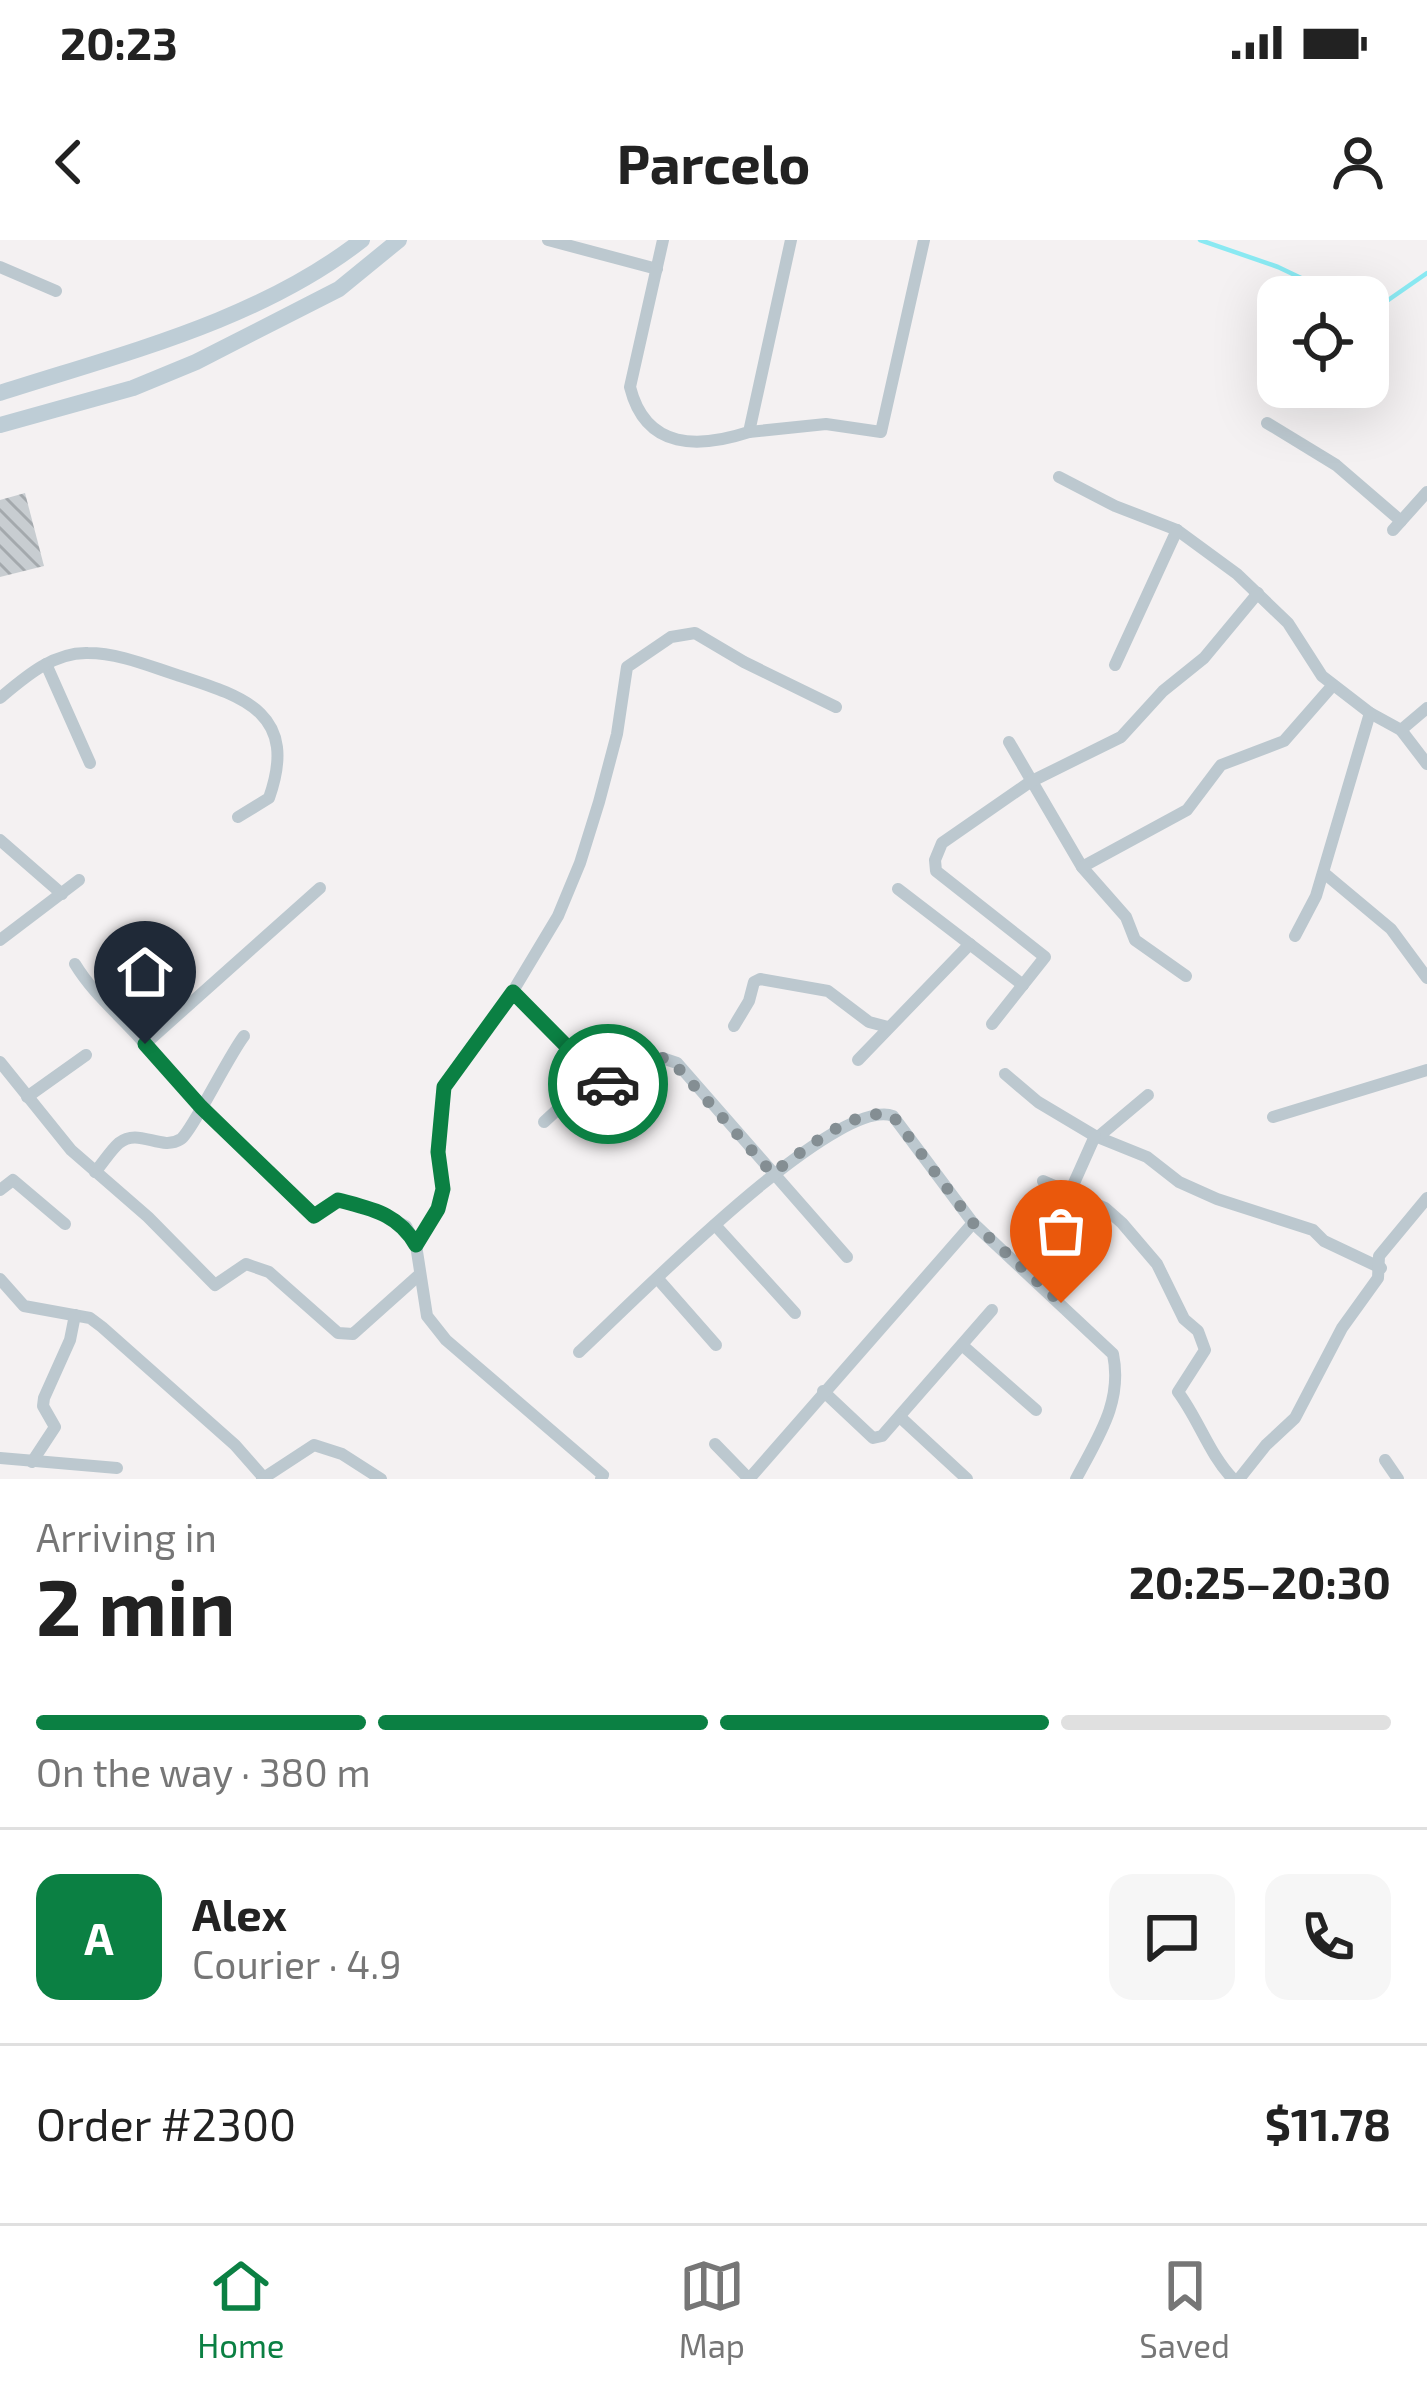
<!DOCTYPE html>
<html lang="en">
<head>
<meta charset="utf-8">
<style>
  body { margin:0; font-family:"Exo 2",sans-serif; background:#f6f6f6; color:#222; height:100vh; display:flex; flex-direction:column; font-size:45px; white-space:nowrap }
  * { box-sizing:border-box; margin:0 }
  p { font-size:39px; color:#767676 }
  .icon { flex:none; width:66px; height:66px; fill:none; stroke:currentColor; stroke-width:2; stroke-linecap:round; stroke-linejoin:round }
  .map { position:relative; height:1239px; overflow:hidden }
  .side { display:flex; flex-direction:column; background:#fff; flex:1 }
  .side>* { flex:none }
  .controls { position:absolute; left:1257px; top:36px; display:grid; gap:24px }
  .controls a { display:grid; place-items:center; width:132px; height:132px; border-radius:24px; background:#fff; box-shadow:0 12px 48px #0002; font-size:60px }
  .pin { position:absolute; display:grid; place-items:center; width:102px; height:102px; color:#fff; margin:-123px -51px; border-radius:50% 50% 50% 0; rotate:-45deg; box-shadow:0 0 12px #0007 }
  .pin .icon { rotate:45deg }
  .courier { position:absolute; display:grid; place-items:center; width:120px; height:120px; margin:-60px; border:9px solid #0b8043; border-radius:50%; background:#fff; color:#222; box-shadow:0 3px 15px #0007 }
  .summary em { font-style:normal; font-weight:700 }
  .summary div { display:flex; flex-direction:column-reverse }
  .summary { display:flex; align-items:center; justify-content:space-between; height:204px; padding:0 36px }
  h1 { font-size:78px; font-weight:700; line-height:90px }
  .bar { display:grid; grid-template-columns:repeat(4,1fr); gap:18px 12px; align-content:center; height:144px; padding:0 36px }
  .bar i { height:15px; border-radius:9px; background:#e0e0e0 }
  .bar .active { background:#0b8043 }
  .bar p { grid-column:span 4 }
  .line { display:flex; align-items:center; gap:30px; padding:0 36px; border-top:3px solid #e0e0e0 }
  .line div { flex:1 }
  .round { display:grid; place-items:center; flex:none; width:126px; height:126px; border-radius:24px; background:#f6f6f6 }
  .status { display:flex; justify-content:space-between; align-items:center; height:84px; padding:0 60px; background:#fff; direction:ltr }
  .status svg { height:33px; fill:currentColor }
  header { display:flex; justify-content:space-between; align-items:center; height:156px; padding:0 36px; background:#fff; font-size:54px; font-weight:700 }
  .tabs { display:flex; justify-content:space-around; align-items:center; height:168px; border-top:3px solid #e0e0e0; background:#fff; font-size:33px; color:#767676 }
  .tabs a { display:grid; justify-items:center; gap:6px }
  .tabs .active { color:#0b8043 }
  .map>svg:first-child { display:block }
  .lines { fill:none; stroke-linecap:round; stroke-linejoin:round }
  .stream { stroke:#8ae9f2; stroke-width:4.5 }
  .building { fill:url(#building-back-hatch) }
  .street { stroke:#bcc8cf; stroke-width:12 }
  .secondary { stroke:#becdd6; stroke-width:16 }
  .done { stroke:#848e93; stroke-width:12; stroke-dasharray:0 21.6 }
  .route { stroke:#0b8043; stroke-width:15 }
</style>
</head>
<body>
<div class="status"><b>20:23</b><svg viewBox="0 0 49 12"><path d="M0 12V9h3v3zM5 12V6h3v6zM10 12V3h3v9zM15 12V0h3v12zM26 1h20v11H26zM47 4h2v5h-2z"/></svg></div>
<header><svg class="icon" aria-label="back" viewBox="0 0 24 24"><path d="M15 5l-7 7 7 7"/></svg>Parcelo<svg class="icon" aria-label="person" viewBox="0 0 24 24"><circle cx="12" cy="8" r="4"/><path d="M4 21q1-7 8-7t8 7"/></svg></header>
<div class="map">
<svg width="1427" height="1239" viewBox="0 0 1427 1239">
  <defs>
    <pattern id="building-back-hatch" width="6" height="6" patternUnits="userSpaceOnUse" patternTransform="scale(3)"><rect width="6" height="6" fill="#c8cdd1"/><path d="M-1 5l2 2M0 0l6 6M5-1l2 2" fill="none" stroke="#a4a9ad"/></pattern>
  </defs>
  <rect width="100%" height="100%" fill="#f4f1f2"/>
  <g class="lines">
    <g class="stream">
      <polyline points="1200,0 1278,27 1341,57"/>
      <polyline points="1368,70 1371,72 1427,33"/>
    </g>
  </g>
  <polygon class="building" points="25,253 44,326 0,337 0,260"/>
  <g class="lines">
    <g class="street">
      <polyline points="548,0 657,29"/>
      <path d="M663 0 630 147C646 211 700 208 749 192L791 0"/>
      <polyline points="0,27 56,51"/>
      <polyline points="1267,183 1336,225 1401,281"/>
      <polyline points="749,192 826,184 881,192 924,0"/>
      <polyline points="1059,237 1115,266 1177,290 1237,334 1288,383 1322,436 1370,473 1401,490 1427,524"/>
      <polyline points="1393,290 1427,252"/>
      <polyline points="46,424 90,523"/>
      <polyline points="1115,425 1177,290"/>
      <path d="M0 458C25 437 53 412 88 413 118 413 149 426 177 435 245 457 299 473 269 558L238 577"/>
      <polyline points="1401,490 1427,468"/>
      <polyline points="1009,502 1082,627 1126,677 1135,700 1186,736"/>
      <polyline points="0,600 62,654"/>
      <polyline points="1082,627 1187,570 1221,525 1284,501 1333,445"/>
      <polyline points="1324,633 1391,689 1427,738"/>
      <polyline points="898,649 1023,745"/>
      <polyline points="1295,696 1316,656 1370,473"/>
      <polyline points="0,700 79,640"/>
      <path d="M75 724C92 752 115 771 136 794 193 858 251 918 313 976L338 960 374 970 406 986 416 1005 427 1076 446 1100 603 1235 601 1239"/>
      <path d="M513 751 598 838C626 854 640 836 662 818L677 823 847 1017"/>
      <polyline points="992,784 1045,717 936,631 935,620 942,603 1030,542 1121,497 1163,451 1204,418 1258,353"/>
      <polyline points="734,786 749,761 754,742 760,739 828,751 869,782 888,787"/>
      <polyline points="145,804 320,648"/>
      <polyline points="858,820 970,704"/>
      <polyline points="0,822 71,910 148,977 215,1045 246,1024 269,1032 338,1093 353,1094 419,1035"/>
      <polyline points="1005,834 1038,862 1095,896 1147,917 1179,942 1217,959 1313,990 1324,1001 1381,1028"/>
      <polyline points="27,857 86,815"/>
      <polyline points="1273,877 1427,830"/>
      <polyline points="544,882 595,835"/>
      <polyline points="1098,897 1148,855"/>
      <path d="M95 932C103 923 110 911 119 903 139 887 161 912 181 899 192 891 229 815 244 796"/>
      <path d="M1043 941 1105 968 1122 983 1157 1024 1184 1079 1198 1091 1205 1110 1178 1152C1199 1180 1209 1214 1233 1239"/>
      <polyline points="0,950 13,940 65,984"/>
      <polyline points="1070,952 1095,896"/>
      <polyline points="715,985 795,1073"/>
      <polyline points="416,1005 438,969 443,949 438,912 444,847 513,751 558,676 580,623 599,562 617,494 627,427 671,397 695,393 744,422 836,467"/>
      <polyline points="0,1039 24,1066 90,1078 102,1087 235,1205 264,1238"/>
      <polyline points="658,1039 716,1105"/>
      <polyline points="962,1105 1036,1170"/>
      <path d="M579 1112C627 1068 835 854 893 876L973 983 1113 1114C1123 1162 1098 1197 1076 1239"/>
      <polyline points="823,1151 873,1198 882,1196 992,1070"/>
      <polyline points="900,1177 967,1239"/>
      <polyline points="715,1204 749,1239"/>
      <polyline points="0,1218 117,1228"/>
      <polyline points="1385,1220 1398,1239"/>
      <polyline points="32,1222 55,1187 43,1166 44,1158 70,1100 75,1075"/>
      <polyline points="262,1239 314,1205 342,1214 381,1239"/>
      <polyline points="749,1239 973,983"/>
      <polyline points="1239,1239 1266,1205 1295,1178 1342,1088 1378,1038 1379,1016 1427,958"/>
    </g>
    <g class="secondary">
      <path d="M0 153C124 113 258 81 362 0"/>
      <polyline points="0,185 133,148 196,122 339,49 399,0"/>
    </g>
  </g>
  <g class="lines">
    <path class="done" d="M608 844 627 846 662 818 670 819 772 933C803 913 854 864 893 876L973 983 1061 1063"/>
    <path class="route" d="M145 804 201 867 314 976 338 960C371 969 398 973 416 1005L438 969 443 949 438 912 444 847 513 752 598 838 608 844"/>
  </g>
</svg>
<div class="controls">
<a><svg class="icon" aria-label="locate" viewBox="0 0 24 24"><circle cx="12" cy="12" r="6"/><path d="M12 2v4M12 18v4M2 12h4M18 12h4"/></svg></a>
</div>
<div class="pin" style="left:1061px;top:1063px;background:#ea580c"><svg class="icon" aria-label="bag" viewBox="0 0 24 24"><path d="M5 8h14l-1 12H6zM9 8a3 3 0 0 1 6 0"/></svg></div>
<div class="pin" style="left:145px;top:804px;background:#1f2937"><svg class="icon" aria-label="home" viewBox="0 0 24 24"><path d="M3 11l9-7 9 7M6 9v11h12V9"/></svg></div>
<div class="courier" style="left:608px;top:844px"><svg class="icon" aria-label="car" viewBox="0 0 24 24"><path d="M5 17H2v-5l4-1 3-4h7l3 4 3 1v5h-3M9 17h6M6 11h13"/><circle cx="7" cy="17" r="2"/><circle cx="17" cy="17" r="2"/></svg></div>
</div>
<section class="side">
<div class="summary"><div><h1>2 min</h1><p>Arriving in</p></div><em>20:25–20:30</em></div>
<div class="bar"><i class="active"></i><i class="active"></i><i class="active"></i><i></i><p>On the way · 380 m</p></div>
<div class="line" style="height:216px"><b class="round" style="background:#0b8043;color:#fff">A</b><div><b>Alex</b><p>Courier · 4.9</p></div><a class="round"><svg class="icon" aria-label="chat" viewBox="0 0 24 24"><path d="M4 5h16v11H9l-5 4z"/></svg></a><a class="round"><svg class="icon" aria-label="phone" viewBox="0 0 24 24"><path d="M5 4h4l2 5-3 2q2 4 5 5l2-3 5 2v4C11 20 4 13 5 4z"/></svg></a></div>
<div class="line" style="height:156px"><div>Order #2300</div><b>$11.78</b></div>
</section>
<nav class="tabs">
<a class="active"><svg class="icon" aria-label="home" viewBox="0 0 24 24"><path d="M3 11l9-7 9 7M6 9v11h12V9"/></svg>Home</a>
<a><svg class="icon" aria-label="map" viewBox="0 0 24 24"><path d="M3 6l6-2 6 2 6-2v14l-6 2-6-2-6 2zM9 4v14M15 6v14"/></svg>Map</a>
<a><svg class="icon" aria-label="saved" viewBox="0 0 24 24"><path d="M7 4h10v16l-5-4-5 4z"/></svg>Saved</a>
</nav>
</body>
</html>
